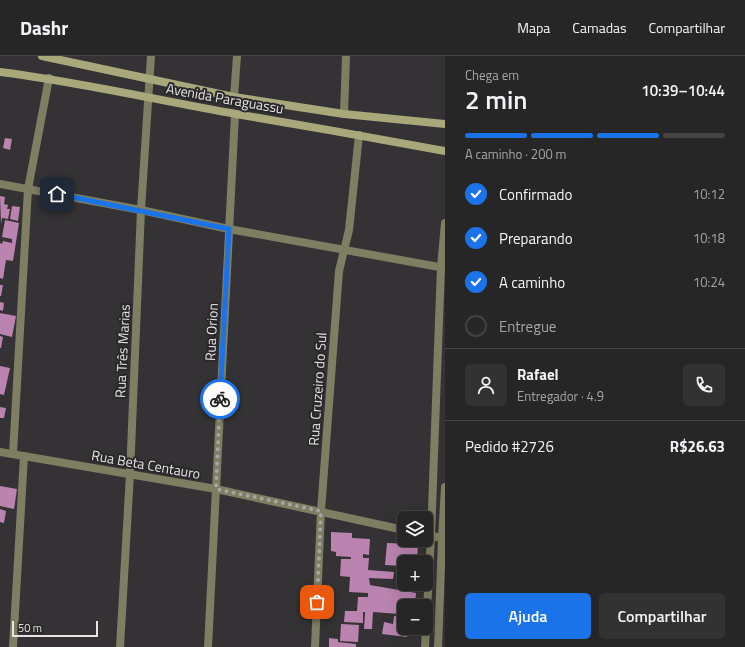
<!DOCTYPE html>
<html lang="pt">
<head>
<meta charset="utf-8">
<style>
  body { margin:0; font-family:"Titillium Web",sans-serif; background:#333233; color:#f1f3f6; height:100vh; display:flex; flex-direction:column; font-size:15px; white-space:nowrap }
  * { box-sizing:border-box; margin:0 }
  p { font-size:13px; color:#a4a5a7 }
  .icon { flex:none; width:22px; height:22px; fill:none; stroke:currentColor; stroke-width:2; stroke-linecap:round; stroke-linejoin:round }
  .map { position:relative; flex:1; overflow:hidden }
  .side { display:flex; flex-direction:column; background:#272627; width:300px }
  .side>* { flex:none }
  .buttons { position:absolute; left:397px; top:455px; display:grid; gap:8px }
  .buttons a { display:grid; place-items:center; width:36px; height:36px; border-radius:6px; background:#272627; box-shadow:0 4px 16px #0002,0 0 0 1px #434344; font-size:20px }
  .scale { position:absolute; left:12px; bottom:10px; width:86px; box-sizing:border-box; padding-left:4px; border:2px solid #e5e3e4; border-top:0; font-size:11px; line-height:14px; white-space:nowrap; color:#e5e3e4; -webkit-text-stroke:3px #2a282a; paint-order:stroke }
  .pin { position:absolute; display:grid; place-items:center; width:34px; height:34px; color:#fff; margin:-17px; border-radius:8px; box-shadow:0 2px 6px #0006 }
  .courier { position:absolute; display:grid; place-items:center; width:40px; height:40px; margin:-20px; border:3px solid #1a73e8; border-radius:50%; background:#fff; color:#222; box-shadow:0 1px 5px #0007 }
  .overview em { font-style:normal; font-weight:600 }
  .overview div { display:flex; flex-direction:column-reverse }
  .overview { display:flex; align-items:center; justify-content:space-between; height:68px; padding:0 20px }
  h1 { font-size:26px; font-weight:600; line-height:30px }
  .bar { display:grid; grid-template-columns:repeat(4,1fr); gap:6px 4px; align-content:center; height:48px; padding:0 20px }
  .bar i { height:5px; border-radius:3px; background:#434344 }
  .bar .on { background:#1a73e8 }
  .bar p { grid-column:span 4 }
  .line { display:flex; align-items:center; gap:10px; padding:0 20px; border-top:1px solid #434344 }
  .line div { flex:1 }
  .round { display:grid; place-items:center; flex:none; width:42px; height:42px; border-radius:6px; background:#333233 }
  ol { padding:0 20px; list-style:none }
  li { display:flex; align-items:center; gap:12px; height:44px }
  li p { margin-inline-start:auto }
  li .icon { padding:4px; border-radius:50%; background:#1a73e8; color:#fff; stroke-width:4 }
  li:last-child { color:#a4a5a7 }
  li i { width:22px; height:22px; border:2px solid #434344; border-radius:50% }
  .action { display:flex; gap:8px; margin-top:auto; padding:8px 20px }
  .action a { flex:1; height:46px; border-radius:6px; background:#1a73e8; color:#fff; font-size:16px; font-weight:600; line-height:46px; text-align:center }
  .action a+a { background:#333233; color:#f1f3f6 }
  header { display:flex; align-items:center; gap:24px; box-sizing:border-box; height:56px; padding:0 20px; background:#272627; border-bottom:1px solid #434344 }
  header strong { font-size:19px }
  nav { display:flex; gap:22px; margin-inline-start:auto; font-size:14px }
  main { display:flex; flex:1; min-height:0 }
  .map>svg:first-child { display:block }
  .building { fill:#ba83b0 }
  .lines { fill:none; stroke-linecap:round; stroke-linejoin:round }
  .minor { stroke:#7e7e62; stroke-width:8 }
  .tertiary { stroke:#7e7e62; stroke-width:8 }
  .secondary { stroke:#a8a87b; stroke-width:8 }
  .done { stroke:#a7a5a6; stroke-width:4; stroke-dasharray:0 7.2 }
  .route { stroke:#1a73e8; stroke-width:5 }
  .labels { text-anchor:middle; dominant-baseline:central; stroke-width:4; stroke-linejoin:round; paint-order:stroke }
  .street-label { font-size:14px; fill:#e5e3e4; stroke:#2a282a }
</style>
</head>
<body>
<header>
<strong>Dashr</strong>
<nav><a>Mapa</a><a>Camadas</a><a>Compartilhar</a></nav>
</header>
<main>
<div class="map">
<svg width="445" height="591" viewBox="0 0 445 591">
  <rect width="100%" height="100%" fill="#343234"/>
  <g class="building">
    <polygon points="5,82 12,83 10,94 3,92"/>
    <polygon points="0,140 5,141 4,148 8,149 7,153 10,153 8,163 2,162 1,168"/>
    <polygon points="12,150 20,151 18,165 10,163"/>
    <polygon points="5,164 19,167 13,205 6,204 3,223 0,222 0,187 2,188 3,185 12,187 12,183 2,181"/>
    <polygon points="0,229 3,229 1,240 0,240"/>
    <polygon points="0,246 4,247 3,255 0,254"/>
    <polygon points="0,257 16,260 12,281 0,278"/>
    <polygon points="0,280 3,281 1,292 0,292"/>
    <polygon points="0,310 10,312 4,339 0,338"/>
    <polygon points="0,351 6,352 4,362 0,362"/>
    <polygon points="0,430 17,433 14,453 0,450"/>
    <polygon points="0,453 6,455 4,467 0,466"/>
    <polygon points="331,476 352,477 352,482 370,483 369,499 363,498 363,502 369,502 368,514 394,516 393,523 369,522 370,529 416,537 415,549 400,546 399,558 373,556 372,573 364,573 365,556 363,556 363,567 344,566 345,555 357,555 358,541 368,541 368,537 349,536 350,521 340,520 341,503 351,503 351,501 336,500 336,496 331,495"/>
    <polygon points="387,487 418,488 417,506 404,506 403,510 385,509"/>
    <polygon points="403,511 404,511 404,527 402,527"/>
    <polygon points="394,560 404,561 404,572 408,572 407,581 382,578 384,566 393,568"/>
    <polygon points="341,568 359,569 358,586 340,585"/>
    <polygon points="329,582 338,583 338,586 356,588 356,591 329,591"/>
  </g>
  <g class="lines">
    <g class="minor">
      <polyline points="234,41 237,0"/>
      <polyline points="344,58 346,0"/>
      <polyline points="0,128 141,154 229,173 445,212"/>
      <polyline points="13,398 28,133 49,22"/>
      <polyline points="13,591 24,400"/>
      <polyline points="120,591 130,418 141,154 151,0"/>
      <polyline points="208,591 235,58"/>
      <polyline points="315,591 321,455 339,215 349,174 359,79"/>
      <polyline points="425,591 431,480"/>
      <polyline points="438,591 442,482 445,483"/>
    </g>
    <g class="tertiary">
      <polyline points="0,396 216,433 404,474"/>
      <polyline points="427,479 442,482 445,431"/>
      <polyline points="431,480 441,211 445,167"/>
    </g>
    <g class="secondary">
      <polyline points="42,0 234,41 344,58 445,68"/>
      <path d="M0 16C79 26 157 44 236 58 306 70 375 82 445 95"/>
    </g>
  </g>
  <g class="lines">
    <polyline class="done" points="220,343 216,433 321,455 317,546"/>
    <polyline class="route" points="57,138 229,173 220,343"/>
  </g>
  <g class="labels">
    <g class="street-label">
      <text transform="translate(225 42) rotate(10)">Avenida Paraguassu</text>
      <text transform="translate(211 276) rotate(-87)">Rua Orion</text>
      <text transform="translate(122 295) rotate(-87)">Rua Três Marias</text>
      <text transform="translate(317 333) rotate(-86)">Rua Cruzeiro do Sul</text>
      <text transform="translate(146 408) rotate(10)">Rua Beta Centauro</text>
    </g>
  </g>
</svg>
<div class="buttons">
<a><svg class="icon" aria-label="layers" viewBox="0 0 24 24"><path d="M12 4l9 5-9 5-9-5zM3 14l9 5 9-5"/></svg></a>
<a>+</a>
<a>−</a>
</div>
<div class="scale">50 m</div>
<div class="pin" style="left:317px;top:546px;background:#ea580c"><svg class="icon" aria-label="bag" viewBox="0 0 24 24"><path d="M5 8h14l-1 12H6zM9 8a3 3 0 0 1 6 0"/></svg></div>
<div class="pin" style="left:57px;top:138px;background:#1f2937"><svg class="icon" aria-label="home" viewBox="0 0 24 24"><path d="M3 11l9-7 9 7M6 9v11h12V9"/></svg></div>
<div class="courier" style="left:220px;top:343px"><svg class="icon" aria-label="bike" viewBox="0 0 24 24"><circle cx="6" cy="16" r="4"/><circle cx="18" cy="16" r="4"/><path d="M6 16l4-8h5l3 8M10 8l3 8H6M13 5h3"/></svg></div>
</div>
<section class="side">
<div class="overview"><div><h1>2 min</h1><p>Chega em</p></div><em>10:39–10:44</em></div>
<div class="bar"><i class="on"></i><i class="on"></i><i class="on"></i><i></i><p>A caminho · 200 m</p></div>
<ol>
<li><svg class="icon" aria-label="check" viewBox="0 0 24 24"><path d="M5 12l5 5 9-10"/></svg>Confirmado<p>10:12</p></li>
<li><svg class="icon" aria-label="check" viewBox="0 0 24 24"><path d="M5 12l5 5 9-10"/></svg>Preparando<p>10:18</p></li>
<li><svg class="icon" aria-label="check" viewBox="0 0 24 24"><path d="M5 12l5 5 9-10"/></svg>A caminho<p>10:24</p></li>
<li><i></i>Entregue</li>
</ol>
<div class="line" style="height:72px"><a class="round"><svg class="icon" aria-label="person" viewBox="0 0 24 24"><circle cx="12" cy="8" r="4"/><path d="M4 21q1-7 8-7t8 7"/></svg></a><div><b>Rafael</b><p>Entregador · 4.9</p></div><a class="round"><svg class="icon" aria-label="phone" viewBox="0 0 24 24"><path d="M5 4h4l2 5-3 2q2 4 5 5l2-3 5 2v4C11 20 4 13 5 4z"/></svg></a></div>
<div class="line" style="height:52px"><div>Pedido #2726</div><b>R$26.63</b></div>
<div class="action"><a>Ajuda</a><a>Compartilhar</a></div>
</section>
</main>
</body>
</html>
